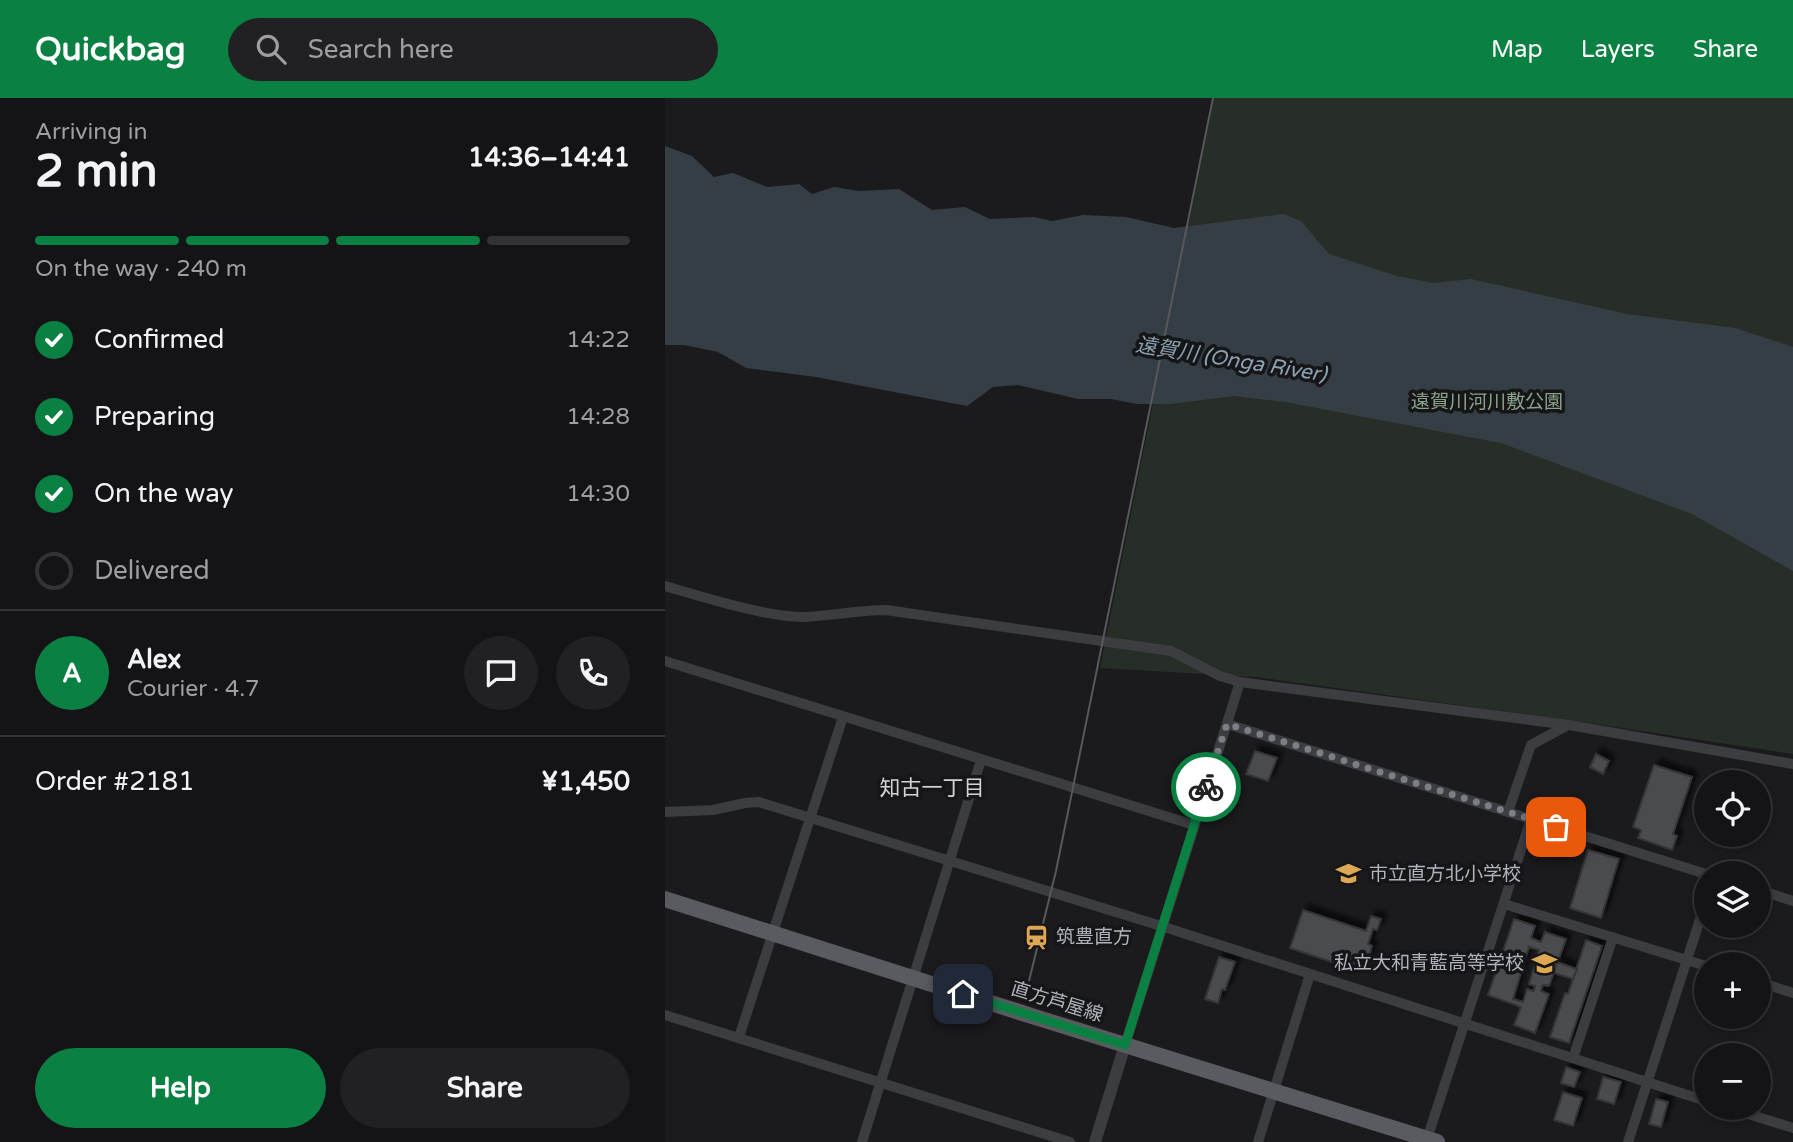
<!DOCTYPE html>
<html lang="en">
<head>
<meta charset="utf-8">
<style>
  body { margin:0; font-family:"Varela Round","Noto Sans JP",sans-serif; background:#212123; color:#f1f3f6; height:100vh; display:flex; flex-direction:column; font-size:26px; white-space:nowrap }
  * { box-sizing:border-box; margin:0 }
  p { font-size:23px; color:#9d9ea1 }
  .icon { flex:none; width:38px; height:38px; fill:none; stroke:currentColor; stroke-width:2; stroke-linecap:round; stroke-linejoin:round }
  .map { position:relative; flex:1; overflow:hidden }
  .drawer { display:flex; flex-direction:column; background:#141416; width:665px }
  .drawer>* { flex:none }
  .tools { position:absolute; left:1029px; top:672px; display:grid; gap:14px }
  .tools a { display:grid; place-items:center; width:77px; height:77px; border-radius:50%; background:#141416; box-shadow:0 4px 10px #0003,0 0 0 2px #333335; font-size:35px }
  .pin { position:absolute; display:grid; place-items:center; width:60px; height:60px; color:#fff; margin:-30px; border-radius:14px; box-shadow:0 4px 10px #0006 }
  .courier { position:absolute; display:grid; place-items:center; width:70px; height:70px; margin:-35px; border:5px solid #0b8043; border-radius:50%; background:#fff; color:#222; box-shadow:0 2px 9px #0007 }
  .overview em { font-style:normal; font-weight:700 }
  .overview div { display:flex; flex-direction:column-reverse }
  .overview { display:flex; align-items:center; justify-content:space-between; height:119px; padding:0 35px }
  h1 { font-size:46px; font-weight:700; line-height:52px }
  .bar { display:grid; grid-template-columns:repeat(4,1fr); gap:10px 7px; align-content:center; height:84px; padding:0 35px }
  .bar i { height:9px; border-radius:5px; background:#333335 }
  .bar .active { background:#0b8043 }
  .bar p { grid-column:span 4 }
  .line { display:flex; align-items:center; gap:18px; padding:0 35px; border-top:2px solid #333335 }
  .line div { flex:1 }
  .round { display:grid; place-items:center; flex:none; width:74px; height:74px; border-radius:37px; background:#212123 }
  ol { padding:0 35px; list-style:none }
  li { display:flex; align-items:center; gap:21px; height:77px }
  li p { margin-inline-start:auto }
  li .icon { padding:7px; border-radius:50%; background:#0b8043; color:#fff; stroke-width:4 }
  li:last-child { color:#9d9ea1 }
  li i { width:38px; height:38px; border:4px solid #333335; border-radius:50% }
  .primary-button { display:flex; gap:14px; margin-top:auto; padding:14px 35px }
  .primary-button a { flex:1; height:80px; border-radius:42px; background:#0b8043; color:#fff; font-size:28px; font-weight:700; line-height:80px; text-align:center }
  .primary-button a+a { background:#212123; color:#f1f3f6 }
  header { display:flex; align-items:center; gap:42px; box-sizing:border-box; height:98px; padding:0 35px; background:#0b8043; color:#fff }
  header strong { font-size:33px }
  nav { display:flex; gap:38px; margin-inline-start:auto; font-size:24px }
  .search { width:490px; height:63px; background:#212123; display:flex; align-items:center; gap:18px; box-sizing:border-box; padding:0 24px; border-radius:38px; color:#9d9ea1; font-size:26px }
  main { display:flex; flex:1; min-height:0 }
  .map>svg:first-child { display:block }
  .green { fill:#272e28 }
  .water { fill:#363e45 }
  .building { fill:#4a4b4f; stroke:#353539; stroke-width:2; fill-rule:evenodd; filter:url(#shadow) }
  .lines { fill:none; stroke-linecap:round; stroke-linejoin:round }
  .minor { stroke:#3c3d41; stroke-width:10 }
  .tertiary { stroke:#3c3d41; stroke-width:12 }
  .primary { stroke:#595b60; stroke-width:16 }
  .tram { stroke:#56585c; stroke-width:2 }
  .done { stroke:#7b7e84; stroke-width:7; stroke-dasharray:0 12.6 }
  .route { stroke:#0b8043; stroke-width:9 }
  .labels { text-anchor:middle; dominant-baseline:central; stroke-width:7; stroke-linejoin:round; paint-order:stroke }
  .park-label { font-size:19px; fill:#89a389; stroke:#161618 }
  .poi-label { font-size:19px; fill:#afb3bb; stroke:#161618; text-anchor:start }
  .street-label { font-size:19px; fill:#afb3bb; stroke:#161618 }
  .water-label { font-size:21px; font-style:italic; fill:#8ba1b1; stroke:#161618 }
  .neighbourhood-label { font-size:21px; fill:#d0d2d7; stroke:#161618 }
</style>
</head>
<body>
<header>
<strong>Quickbag</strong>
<div class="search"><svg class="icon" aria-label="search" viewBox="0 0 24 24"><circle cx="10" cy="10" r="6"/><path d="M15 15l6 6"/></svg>Search here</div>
<nav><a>Map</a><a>Layers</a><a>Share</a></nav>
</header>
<main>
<section class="drawer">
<div class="overview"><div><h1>2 min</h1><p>Arriving in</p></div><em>14:36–14:41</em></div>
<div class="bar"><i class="active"></i><i class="active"></i><i class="active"></i><i></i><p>On the way · 240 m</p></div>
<ol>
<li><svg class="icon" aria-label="check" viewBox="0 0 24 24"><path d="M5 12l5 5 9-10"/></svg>Confirmed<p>14:22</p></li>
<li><svg class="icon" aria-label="check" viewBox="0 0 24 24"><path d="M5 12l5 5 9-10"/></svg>Preparing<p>14:28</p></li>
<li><svg class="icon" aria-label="check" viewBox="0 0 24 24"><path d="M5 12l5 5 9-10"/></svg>On the way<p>14:30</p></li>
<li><i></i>Delivered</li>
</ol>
<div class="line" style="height:126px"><b class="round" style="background:#0b8043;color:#fff">A</b><div><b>Alex</b><p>Courier · 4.7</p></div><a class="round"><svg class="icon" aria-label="chat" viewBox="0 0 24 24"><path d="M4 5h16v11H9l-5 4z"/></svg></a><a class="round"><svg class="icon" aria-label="phone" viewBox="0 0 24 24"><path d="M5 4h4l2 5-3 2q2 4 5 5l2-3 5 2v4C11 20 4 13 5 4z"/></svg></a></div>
<div class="line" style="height:91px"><div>Order #2181</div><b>¥1,450</b></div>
<div class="primary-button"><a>Help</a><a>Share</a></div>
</section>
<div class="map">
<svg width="1128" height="1044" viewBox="0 0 1128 1044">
  <defs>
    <filter id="shadow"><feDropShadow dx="5.5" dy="-5.5" stdDeviation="2" flood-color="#0009"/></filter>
  </defs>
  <rect width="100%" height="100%" fill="#1b1b1d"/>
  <polygon class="green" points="549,0 1128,0 1128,656 910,623 591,579 435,570"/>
  <polygon class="water" points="0,48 27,58 49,79 68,75 102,89 134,86 147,96 169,89 194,93 234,91 267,112 300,109 325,121 369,119 387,123 418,117 461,119 509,130 618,116 636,123 664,156 732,178 768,185 806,181 962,216 1070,230 1128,249 1128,473 1027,416 836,345 620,304 569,298 505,306 472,306 446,301 413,301 353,287 328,289 302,308 151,279 81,270 53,254 19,247 0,247"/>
  <g class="building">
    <polygon points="590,653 612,660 603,683 581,676"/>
    <polygon points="931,656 944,663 938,676 925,669"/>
    <polygon points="989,667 1027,679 1008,736 1012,738 1007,752 973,740 976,732 968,729"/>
    <polygon points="923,752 954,761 936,820 905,810"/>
    <polygon points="638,812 701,833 706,818 716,821 712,832 708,831 703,846 707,848 703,862 698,860 694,873 625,850"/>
    <path d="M849 821 870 828 866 840 876 844 880 834 901 841 884 888 878 887 876 893 884 896 870 935 849 927 856 909 823 897ZM864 849 874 852 864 886 870 888 869 893 862 891 858 904 848 901Z"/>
    <polygon points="921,842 937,848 904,945 885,939 900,895 903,896"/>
    <polygon points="554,859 570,864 560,892 557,891 553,905 540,901"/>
    <polygon points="892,864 912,871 908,881 889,875"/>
    <polygon points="901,969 915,974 909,989 896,985"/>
    <polygon points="938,979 956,984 949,1006 932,1001"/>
    <polygon points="898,994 917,1000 908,1028 889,1022"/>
    <polygon points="991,1001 1003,1004 996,1029 984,1026"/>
  </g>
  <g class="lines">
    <g class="minor">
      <path d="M0 488C38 499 100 519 139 519 166 518 193 512 221 512L506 553 555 578 575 584 904 627 1128 666"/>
      <polyline points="0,563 529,727"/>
      <polyline points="562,626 1041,776"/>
      <polyline points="0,714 48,712 80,705 94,704 496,828 1041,1003"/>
      <polyline points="843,714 866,647 903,627"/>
      <polyline points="1094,792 1128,803"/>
      <polyline points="839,806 1041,868"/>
      <polyline points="1094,884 1128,895"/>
      <polyline points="0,917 405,1044"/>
      <polyline points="74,939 178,619"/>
      <polyline points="460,947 575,584"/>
      <polyline points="908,960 948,839"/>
      <polyline points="1064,1010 1128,1030"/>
      <polyline points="197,1044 316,662"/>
      <polyline points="593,1044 645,876"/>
      <polyline points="761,1044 866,721"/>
      <polyline points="963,1044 1041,803"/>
    </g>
    <polyline class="tertiary" points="430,1044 460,947"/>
    <polyline class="primary" points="0,801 373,920 772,1044"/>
    <polyline class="tram" points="362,891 391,773 548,0"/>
  </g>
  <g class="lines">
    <polyline class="done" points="541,689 562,626 891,729"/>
    <polyline class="route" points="298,896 460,947 541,689"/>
  </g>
  <defs>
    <symbol id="school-bare" viewBox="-9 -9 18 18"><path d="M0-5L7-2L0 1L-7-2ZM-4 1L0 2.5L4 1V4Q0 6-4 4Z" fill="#dda753" stroke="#161618" stroke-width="2.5" paint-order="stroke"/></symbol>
    <symbol id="station-bare" viewBox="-9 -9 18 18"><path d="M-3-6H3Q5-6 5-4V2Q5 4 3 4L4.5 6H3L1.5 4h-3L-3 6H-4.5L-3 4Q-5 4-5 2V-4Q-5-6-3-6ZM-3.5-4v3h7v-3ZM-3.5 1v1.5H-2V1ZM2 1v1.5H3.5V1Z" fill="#dda753" stroke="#161618" stroke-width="2.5" paint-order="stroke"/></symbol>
  </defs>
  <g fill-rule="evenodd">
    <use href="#school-bare" x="666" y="758" width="35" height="35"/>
    <use href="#station-bare" x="354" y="822" width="35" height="35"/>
    <use href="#school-bare" x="862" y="848" width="35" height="35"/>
  </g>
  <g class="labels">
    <g class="park-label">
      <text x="822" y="304">遠賀川河川敷公園</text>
    </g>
    <g class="poi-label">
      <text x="704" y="776">市立直方北小学校</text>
      <text x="391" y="839">筑豊直方</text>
      <text x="859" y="865" text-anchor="end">私立大和青藍高等学校</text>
    </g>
    <g class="street-label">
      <text transform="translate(392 904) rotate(17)">直方芦屋線</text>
    </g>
    <g class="water-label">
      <text transform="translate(566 262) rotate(9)">遠賀川 (Onga River)</text>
    </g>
    <g class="neighbourhood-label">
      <text x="267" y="690">知古一丁目</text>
    </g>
  </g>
</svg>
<div class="tools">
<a><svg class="icon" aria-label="locate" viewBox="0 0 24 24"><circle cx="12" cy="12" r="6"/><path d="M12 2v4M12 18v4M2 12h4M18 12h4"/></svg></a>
<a><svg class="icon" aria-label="layers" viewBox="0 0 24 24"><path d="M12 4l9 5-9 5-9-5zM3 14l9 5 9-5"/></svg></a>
<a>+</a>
<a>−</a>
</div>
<div class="pin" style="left:891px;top:729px;background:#ea580c"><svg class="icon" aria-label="bag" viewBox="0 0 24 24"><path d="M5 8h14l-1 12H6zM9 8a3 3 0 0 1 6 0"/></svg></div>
<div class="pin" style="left:298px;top:896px;background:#1f2937"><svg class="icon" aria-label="home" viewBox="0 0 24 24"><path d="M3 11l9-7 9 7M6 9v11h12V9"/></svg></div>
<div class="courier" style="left:541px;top:689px"><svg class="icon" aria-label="bike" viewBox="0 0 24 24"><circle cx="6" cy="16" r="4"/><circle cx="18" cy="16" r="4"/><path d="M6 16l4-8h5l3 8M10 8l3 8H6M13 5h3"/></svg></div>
</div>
</main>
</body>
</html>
